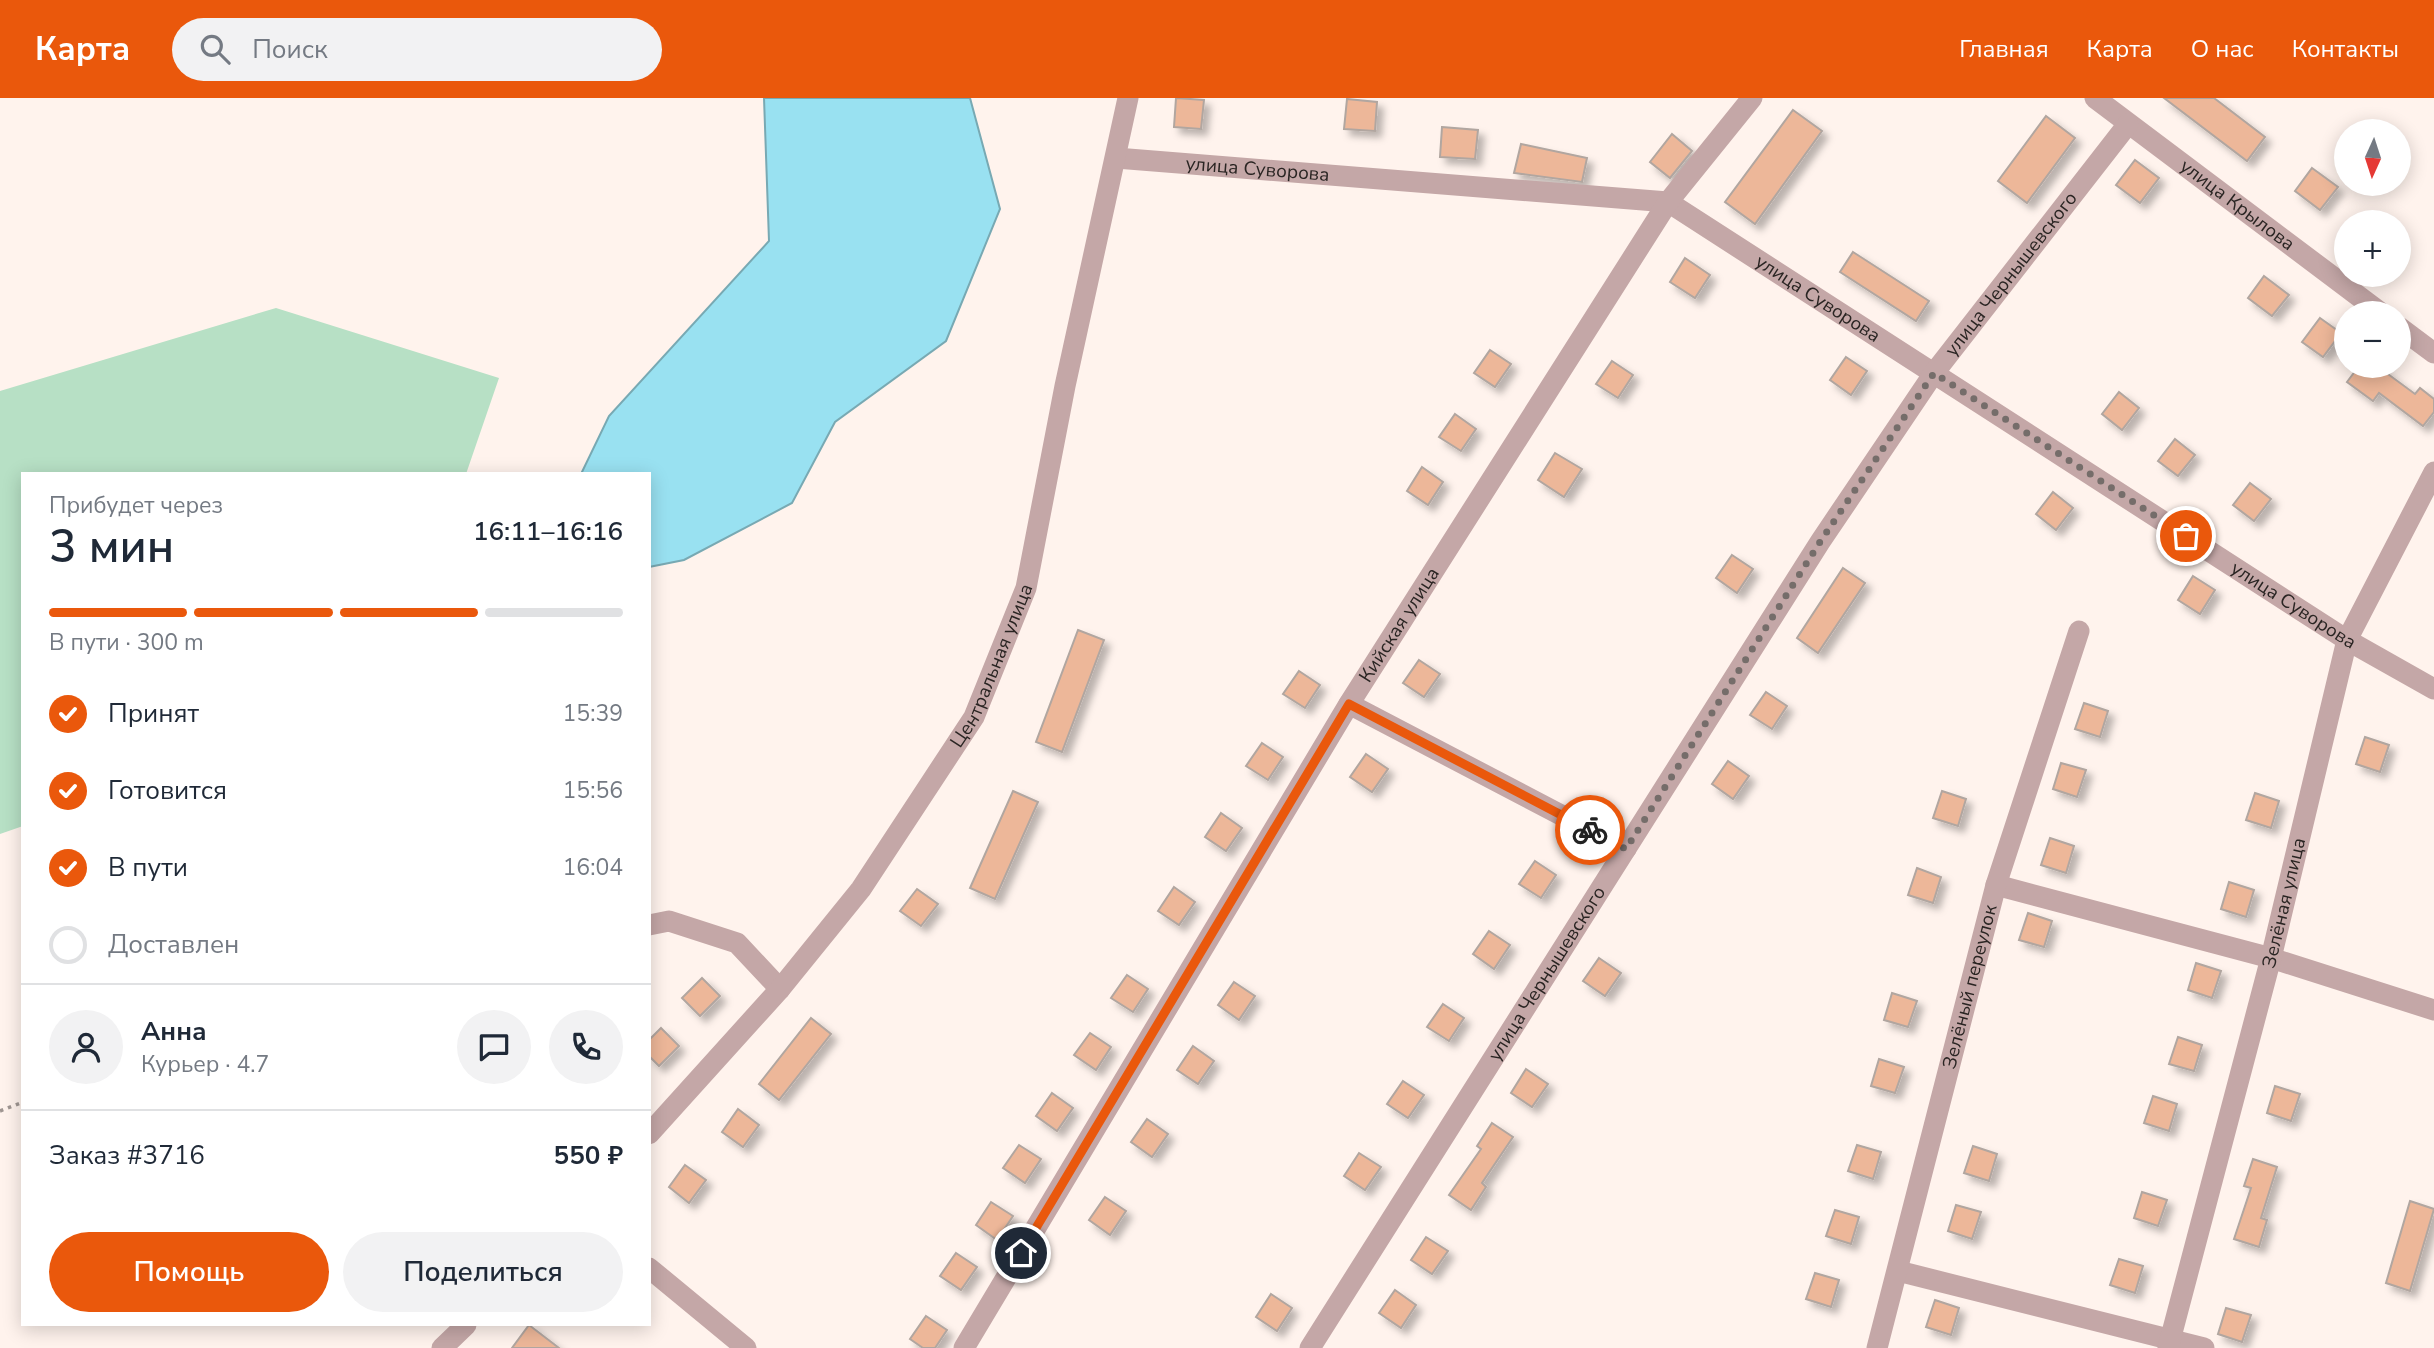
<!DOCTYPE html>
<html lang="ru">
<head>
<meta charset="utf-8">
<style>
  body { margin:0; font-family:"Nunito Sans",sans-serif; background:#f2f2f3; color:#1f2937; height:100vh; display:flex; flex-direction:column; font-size:26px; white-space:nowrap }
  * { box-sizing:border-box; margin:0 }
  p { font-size:23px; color:#747a83 }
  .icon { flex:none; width:38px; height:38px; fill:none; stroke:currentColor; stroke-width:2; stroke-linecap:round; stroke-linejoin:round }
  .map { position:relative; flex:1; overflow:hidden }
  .details { position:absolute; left:21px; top:374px; width:630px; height:854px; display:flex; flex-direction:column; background:#fff; border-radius:0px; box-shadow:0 4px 18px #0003 }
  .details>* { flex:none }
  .needle { width:46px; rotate:183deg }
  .fabs { position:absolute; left:2334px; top:21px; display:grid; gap:14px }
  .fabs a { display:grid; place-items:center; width:77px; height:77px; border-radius:50%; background:#fff; box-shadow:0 4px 18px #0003; font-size:35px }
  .pin { position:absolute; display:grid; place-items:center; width:60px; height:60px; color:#fff; margin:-30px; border:4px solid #fff; border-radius:50%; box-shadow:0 2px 7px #0007 }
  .courier { position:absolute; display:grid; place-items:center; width:70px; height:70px; margin:-35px; border:5px solid #ea580c; border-radius:50%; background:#fff; color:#222; box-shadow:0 2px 9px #0007 }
  .overview em { font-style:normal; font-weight:600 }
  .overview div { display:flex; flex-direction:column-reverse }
  .overview { display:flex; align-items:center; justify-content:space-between; height:119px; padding:0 28px }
  h1 { font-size:46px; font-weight:600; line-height:52px }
  .bar { display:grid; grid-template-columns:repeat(4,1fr); gap:10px 7px; align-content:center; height:84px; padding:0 28px }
  .bar i { height:9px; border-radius:5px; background:#e0e1e3 }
  .bar .on { background:#ea580c }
  .bar p { grid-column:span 4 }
  .line { display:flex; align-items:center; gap:18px; padding:0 28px; border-top:2px solid #e0e1e3 }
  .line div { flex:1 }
  .round { display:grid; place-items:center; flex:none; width:74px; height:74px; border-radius:37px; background:#f2f2f3 }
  ol { padding:0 28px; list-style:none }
  li { display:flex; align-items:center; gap:21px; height:77px }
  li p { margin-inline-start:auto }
  li .icon { padding:7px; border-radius:50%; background:#ea580c; color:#fff; stroke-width:4 }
  li:last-child { color:#747a83 }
  li i { width:38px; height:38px; border:4px solid #e0e1e3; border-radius:50% }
  .primary-button { display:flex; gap:14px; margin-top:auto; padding:14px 28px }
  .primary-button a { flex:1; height:80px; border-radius:42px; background:#ea580c; color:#fff; font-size:28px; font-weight:600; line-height:80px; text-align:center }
  .primary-button a+a { background:#f2f2f3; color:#1f2937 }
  header { display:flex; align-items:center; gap:42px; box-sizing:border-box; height:98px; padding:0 35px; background:#ea580c; color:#fff }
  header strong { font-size:33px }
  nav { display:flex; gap:38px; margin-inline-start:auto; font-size:24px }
  .search { width:490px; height:63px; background:#f2f2f3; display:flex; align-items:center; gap:18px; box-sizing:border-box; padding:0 24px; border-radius:38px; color:#747a83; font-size:26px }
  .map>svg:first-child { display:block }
  .green { fill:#b7e0c5 }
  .water { fill:#99e1f1; stroke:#78a9b3; stroke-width:2 }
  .building { fill:#edb799; stroke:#b1a6a0; stroke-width:2; filter:url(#shadow) }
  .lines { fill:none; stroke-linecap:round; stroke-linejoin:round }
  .path { stroke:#9f9692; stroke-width:3.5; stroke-dasharray:3.5 5; stroke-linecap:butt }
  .street { stroke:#c4a7a7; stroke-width:21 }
  .done { stroke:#756d6a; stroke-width:7; stroke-dasharray:0 12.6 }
  .route { stroke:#ea580c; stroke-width:9 }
  .labels { text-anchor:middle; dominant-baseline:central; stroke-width:7; stroke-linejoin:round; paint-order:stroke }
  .street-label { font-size:19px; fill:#2a2523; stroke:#fff3ed }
</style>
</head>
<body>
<header>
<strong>Карта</strong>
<div class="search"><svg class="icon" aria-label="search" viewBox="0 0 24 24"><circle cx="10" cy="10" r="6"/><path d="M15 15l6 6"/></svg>Поиск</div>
<nav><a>Главная</a><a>Карта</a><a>О нас</a><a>Контакты</a></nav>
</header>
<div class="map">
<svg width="2434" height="1250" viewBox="0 0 2434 1250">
  <defs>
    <filter id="shadow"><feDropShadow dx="6" dy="6" stdDeviation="3.5" flood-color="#0004"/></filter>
  </defs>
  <rect width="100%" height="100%" fill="#fff3ed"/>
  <polygon class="green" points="276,210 499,280 466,376 23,376 23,728 0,736 0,293"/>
  <polygon class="water" points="764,0 970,0 1000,111 946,243 835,324 792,405 684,462 649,469 649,376 581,376 609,318 769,143"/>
  <g class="building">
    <polygon points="1176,0 1204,2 1201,31 1174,29"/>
    <polygon points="2164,0 2214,0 2265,39 2247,63"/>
    <polygon points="1347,1 1377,4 1375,33 1344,31"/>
    <polygon points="1793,12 1822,33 1755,126 1725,104"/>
    <polygon points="2046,18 2075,40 2027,105 1998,83"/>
    <polygon points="1442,29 1478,32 1475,61 1440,59"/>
    <polygon points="1672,36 1692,53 1670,80 1650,64"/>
    <polygon points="1521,46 1587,60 1582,84 1514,75"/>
    <polygon points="2135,62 2159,80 2140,105 2116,87"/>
    <polygon points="2312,70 2338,89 2320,112 2295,93"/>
    <polygon points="1853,154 1929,203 1916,223 1840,174"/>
    <polygon points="1685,160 1710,177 1695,200 1670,184"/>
    <polygon points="2264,178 2289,197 2272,218 2248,200"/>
    <polygon points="2320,220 2341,235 2323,259 2302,244"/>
    <polygon points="1490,252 1511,266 1495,289 1474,275"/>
    <polygon points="1846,259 1867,273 1851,297 1830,282"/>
    <polygon points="1612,263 1633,277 1618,300 1596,286"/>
    <polygon points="2359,268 2377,268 2415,296 2420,290 2434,301 2434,314 2423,328 2379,295 2373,303 2347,284"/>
    <polygon points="2119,294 2139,310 2122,332 2102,316"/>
    <polygon points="1455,316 1476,331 1461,353 1439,339"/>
    <polygon points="2175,341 2195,357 2178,378 2158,363"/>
    <polygon points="1555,355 1582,371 1564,399 1538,382"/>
    <polygon points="1422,369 1443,384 1428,407 1407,393"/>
    <polygon points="2250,385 2271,401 2254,423 2233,407"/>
    <polygon points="2053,394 2073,410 2056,432 2036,416"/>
    <polygon points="1732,457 1753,471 1737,495 1716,480"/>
    <polygon points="1843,470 1865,485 1818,555 1797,540"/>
    <polygon points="2193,478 2215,492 2200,516 2178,502"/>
    <polygon points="1078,532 1104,542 1062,654 1036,644"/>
    <polygon points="1419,562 1440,576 1424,599 1403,585"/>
    <polygon points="1299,573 1320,587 1305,610 1283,596"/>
    <polygon points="1766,594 1787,608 1772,631 1750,617"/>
    <polygon points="2084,605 2108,613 2100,639 2075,631"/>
    <polygon points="2365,639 2389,647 2380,674 2356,666"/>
    <polygon points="1262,645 1283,659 1268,682 1246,668"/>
    <polygon points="1366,656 1388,671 1372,694 1350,679"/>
    <polygon points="1728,663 1749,678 1733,701 1712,686"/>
    <polygon points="2061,665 2086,672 2077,699 2053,691"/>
    <polygon points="1013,693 1038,704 995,801 970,790"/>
    <polygon points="1942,693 1966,701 1958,728 1933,720"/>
    <polygon points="2255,695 2279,703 2271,730 2246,722"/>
    <polygon points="1221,715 1242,730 1226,753 1205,739"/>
    <polygon points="2050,740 2074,748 2066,775 2041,767"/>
    <polygon points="1535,763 1556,777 1541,800 1519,786"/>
    <polygon points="1917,770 1941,779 1933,805 1908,797"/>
    <polygon points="2229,784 2254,792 2246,819 2221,811"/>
    <polygon points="1174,789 1195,804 1179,827 1158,813"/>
    <polygon points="917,791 938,806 921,828 900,813"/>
    <polygon points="2028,815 2052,823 2044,849 2019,842"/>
    <polygon points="1489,833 1510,847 1494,871 1473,856"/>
    <polygon points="1599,860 1621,875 1605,898 1583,883"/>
    <polygon points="2196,865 2221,873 2212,900 2188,892"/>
    <polygon points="1127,877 1148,891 1133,914 1111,900"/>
    <polygon points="702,880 720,898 700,918 682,900"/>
    <polygon points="1234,884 1255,898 1239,922 1218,907"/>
    <polygon points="1892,895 1917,903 1908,929 1884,922"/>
    <polygon points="1443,906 1464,920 1449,943 1427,929"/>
    <polygon points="811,920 831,936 779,1002 759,986"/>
    <polygon points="661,930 679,948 659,968 649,958 649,942"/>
    <polygon points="1090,935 1111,949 1096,972 1074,957"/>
    <polygon points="2178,939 2202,947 2194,973 2169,966"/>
    <polygon points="1193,948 1214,963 1198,986 1177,972"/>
    <polygon points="1879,961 1904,969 1895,995 1871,988"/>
    <polygon points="1526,971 1548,986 1532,1009 1511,995"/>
    <polygon points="1403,983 1424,997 1408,1020 1387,1006"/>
    <polygon points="2275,988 2300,996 2291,1023 2267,1015"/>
    <polygon points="1052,995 1073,1010 1057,1033 1036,1018"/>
    <polygon points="2153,998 2177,1006 2169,1033 2144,1025"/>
    <polygon points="738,1011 759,1027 743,1049 722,1034"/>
    <polygon points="1147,1021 1168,1036 1152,1059 1131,1044"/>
    <polygon points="1492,1025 1513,1039 1482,1085 1486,1089 1471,1112 1449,1097 1481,1051 1477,1048"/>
    <polygon points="1019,1047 1041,1061 1025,1085 1003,1070"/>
    <polygon points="1857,1047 1881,1054 1873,1081 1848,1073"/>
    <polygon points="1973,1048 1997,1056 1989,1083 1964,1075"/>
    <polygon points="1359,1055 1381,1069 1365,1092 1344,1078"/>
    <polygon points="2253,1061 2277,1069 2261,1120 2267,1122 2259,1149 2234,1141 2251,1090 2244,1088"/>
    <polygon points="685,1067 706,1082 689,1105 669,1089"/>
    <polygon points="2142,1094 2167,1102 2158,1128 2134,1120"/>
    <polygon points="1105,1099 1126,1113 1110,1137 1089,1122"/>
    <polygon points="2410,1103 2434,1111 2410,1193 2386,1185"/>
    <polygon points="991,1104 1013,1118 997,1142 976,1127"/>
    <polygon points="1956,1107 1981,1114 1972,1141 1948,1133"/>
    <polygon points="1835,1112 1859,1119 1851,1146 1826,1138"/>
    <polygon points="1426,1139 1448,1153 1432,1176 1411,1162"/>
    <polygon points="956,1155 977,1169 961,1192 940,1178"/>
    <polygon points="2119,1161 2143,1168 2135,1195 2110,1187"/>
    <polygon points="1815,1175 1839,1182 1831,1209 1806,1201"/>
    <polygon points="1395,1192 1416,1207 1401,1230 1379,1215"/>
    <polygon points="1271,1196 1292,1210 1277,1233 1256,1219"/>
    <polygon points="1935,1202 1959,1210 1951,1237 1926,1229"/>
    <polygon points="2226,1210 2251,1217 2242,1244 2218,1236"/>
    <polygon points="926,1218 947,1232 935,1250 923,1250 910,1241"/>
    <polygon points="529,1227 559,1250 512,1250"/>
  </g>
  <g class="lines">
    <polyline class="path" points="0,1013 23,1004"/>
    <g class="street">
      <path id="s1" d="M2095 0 2381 215"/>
      <path id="s2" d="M1116 60 1668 104 2347 542 2434 591"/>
      <polyline points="2399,229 2434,255"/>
      <polyline points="1349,606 1626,751"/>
      <polyline points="1996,787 2271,860 2434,912"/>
      <polyline points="649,827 669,823 737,845 780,891"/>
      <path id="s3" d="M649 1036 780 891 861 791 974 619 1026 490 1065 288 1128 0"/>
      <polyline points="649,1170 746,1250"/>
      <polyline points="1898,1173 2204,1250"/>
      <polyline points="442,1250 466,1227"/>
      <path id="s4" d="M964 1250 1349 606 1668 104 1752 0"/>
      <path id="s5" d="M1310 1250 1820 444 1934 275 2128 26"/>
      <path id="s6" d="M1877 1250 1996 787 2079 533"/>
      <path id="s7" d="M2168 1250 2271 860 2347 542 2434 374"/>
    </g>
  </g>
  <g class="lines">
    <polyline class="done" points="1590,732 1626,751 1820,444 1934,275 2186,438"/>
    <polyline class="route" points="1021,1155 1349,606 1590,732"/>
  </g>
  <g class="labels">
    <g class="street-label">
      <text stroke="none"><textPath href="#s2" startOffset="142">улица Суворова</textPath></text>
      <text stroke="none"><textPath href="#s1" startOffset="178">улица Крылова</textPath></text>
      <text stroke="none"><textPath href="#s5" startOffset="1283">улица Чернышевского</textPath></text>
      <text stroke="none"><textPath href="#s2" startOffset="732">улица Суворова</textPath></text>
      <text stroke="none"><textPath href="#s2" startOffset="1298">улица Суворова</textPath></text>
      <text stroke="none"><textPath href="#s4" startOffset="844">Кийская улица</textPath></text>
      <text stroke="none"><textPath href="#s3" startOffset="584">Центральная улица</textPath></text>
      <text stroke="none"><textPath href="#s7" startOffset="460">Зелёная улица</textPath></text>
      <text stroke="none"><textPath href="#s5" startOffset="443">улица Чернышевского</textPath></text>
      <text stroke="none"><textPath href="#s6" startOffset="373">Зелёный переулок</textPath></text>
    </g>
  </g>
</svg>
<div class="fabs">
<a><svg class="needle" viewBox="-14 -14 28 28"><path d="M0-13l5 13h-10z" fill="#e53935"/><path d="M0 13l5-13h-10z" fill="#747a83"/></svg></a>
<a>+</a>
<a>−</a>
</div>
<div class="pin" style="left:2186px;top:438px;background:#ea580c"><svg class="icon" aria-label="bag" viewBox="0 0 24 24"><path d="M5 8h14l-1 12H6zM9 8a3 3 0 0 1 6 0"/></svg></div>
<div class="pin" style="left:1021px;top:1155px;background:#1f2937"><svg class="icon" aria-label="home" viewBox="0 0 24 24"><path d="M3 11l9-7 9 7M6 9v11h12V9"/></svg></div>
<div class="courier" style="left:1590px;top:732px"><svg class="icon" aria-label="bike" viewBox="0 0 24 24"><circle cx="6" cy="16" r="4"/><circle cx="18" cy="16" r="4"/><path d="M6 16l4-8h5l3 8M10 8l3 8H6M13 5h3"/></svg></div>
<section class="details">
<div class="overview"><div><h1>3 мин</h1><p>Прибудет через</p></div><em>16:11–16:16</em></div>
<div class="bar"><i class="on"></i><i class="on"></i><i class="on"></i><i></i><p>В пути · 300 m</p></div>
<ol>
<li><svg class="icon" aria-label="check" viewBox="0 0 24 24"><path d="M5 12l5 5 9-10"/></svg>Принят<p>15:39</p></li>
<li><svg class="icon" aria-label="check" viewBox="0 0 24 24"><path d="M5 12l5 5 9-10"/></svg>Готовится<p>15:56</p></li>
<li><svg class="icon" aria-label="check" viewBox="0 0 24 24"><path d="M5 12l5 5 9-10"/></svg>В пути<p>16:04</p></li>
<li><i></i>Доставлен</li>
</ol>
<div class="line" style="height:126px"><a class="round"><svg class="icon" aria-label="person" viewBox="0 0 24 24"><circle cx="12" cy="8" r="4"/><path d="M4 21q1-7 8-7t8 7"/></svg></a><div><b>Анна</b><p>Курьер · 4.7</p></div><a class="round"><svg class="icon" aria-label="chat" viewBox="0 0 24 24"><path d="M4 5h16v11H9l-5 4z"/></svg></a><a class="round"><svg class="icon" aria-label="phone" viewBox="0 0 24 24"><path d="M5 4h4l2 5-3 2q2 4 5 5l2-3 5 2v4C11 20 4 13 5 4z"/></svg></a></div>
<div class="line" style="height:91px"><div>Заказ #3716</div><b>550 ₽</b></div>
<div class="primary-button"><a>Помощь</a><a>Поделиться</a></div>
</section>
</div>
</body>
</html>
